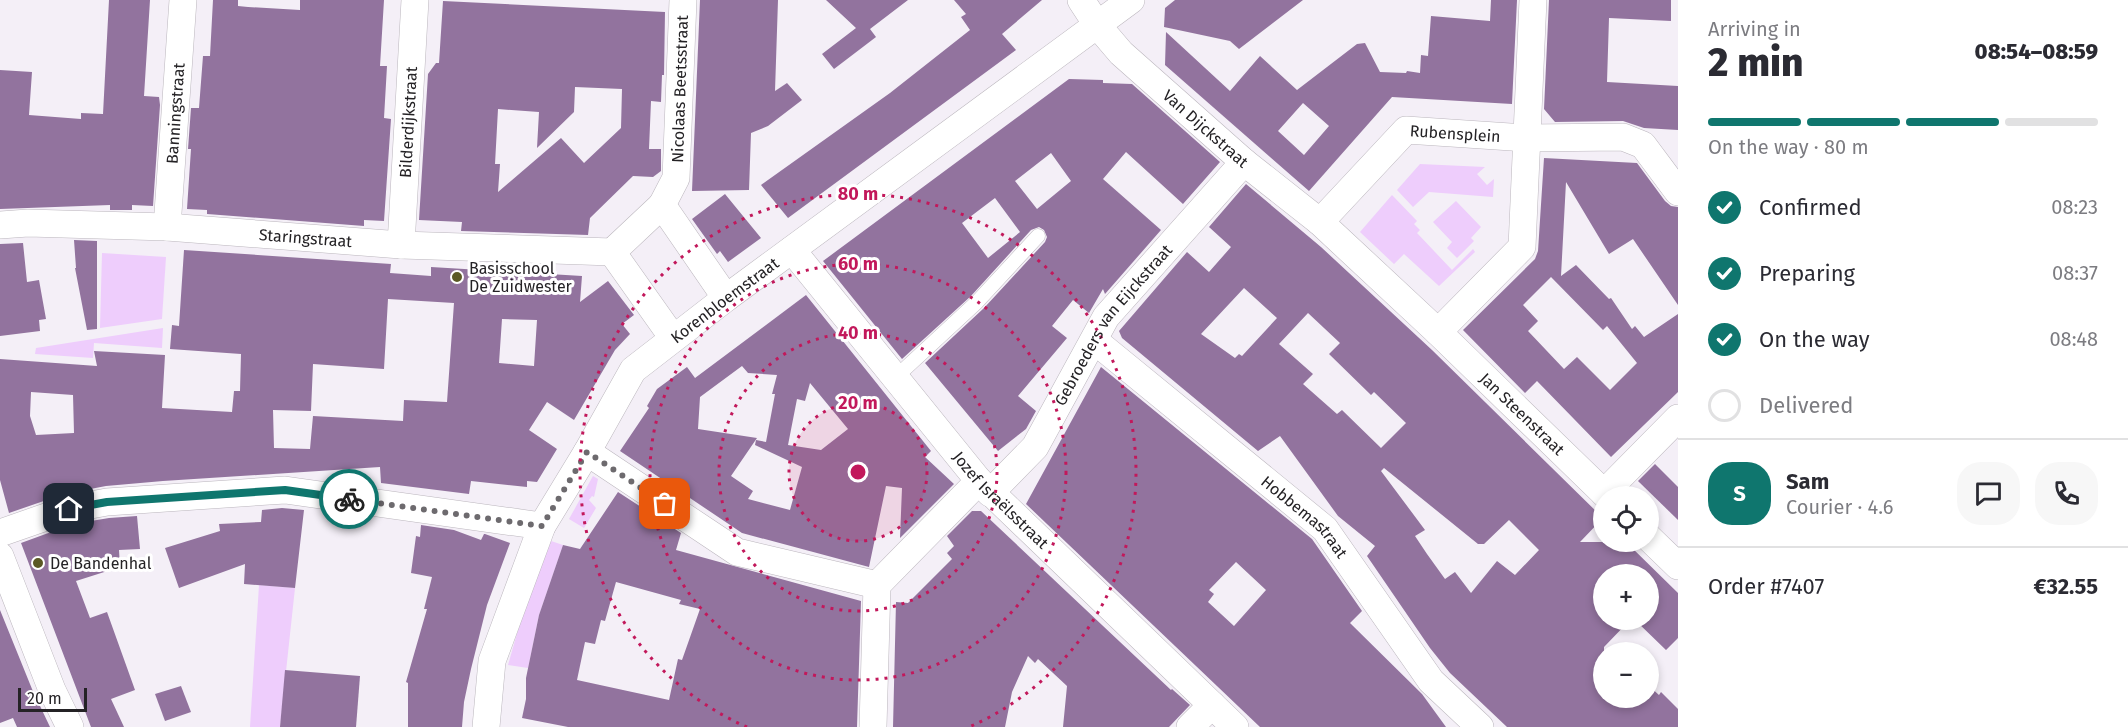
<!DOCTYPE html>
<html lang="en">
<head>
<meta charset="utf-8">
<style>
  body { margin:0; font-family:"Fira Sans",sans-serif; background:#f7f7f7; color:#2b2b33; height:100vh; display:flex; flex-direction:column; font-size:22px; white-space:nowrap }
  * { box-sizing:border-box; margin:0 }
  p { font-size:20px; color:#7c7c81 }
  .icon { flex:none; width:33px; height:33px; fill:none; stroke:currentColor; stroke-width:2; stroke-linecap:round; stroke-linejoin:round }
  .map { position:relative; flex:1; overflow:hidden }
  .drawer { display:flex; flex-direction:column; background:#fff; width:450px }
  .drawer>* { flex:none }
  .buttons { position:absolute; left:1593px; top:486px; display:grid; gap:12px }
  .buttons a { display:grid; place-items:center; width:66px; height:66px; border-radius:50%; background:#fff; box-shadow:0 3px 9px #0003; font-size:30px }
  .scale { position:absolute; left:18px; bottom:15px; width:69px; box-sizing:border-box; padding-left:6px; border:3px solid #242225; border-top:0; font-size:16px; line-height:21px; white-space:nowrap; color:#242225; -webkit-text-stroke:4px #fff; paint-order:stroke }
  .pin { position:absolute; display:grid; place-items:center; width:51px; height:51px; color:#fff; margin:-26px; border-radius:12px; box-shadow:0 3px 9px #0006 }
  .courier { position:absolute; display:grid; place-items:center; width:60px; height:60px; margin:-30px; border:4px solid #0f766e; border-radius:50%; background:#fff; color:#222; box-shadow:0 2px 8px #0007 }
  .overview em { font-style:normal; font-weight:800 }
  .overview div { display:flex; flex-direction:column-reverse }
  .overview { display:flex; align-items:center; justify-content:space-between; height:102px; padding:0 30px }
  h1 { font-size:39px; font-weight:800; line-height:45px }
  .bar { display:grid; grid-template-columns:repeat(4,1fr); gap:9px 6px; align-content:center; height:72px; padding:0 30px }
  .bar i { height:8px; border-radius:4px; background:#e1e1e2 }
  .bar .active { background:#0f766e }
  .bar p { grid-column:span 4 }
  .line { display:flex; align-items:center; gap:15px; padding:0 30px; border-top:2px solid #e1e1e2 }
  .line div { flex:1 }
  .round { display:grid; place-items:center; flex:none; width:63px; height:63px; border-radius:24px; background:#f7f7f7 }
  ol { padding:0 30px; list-style:none }
  li { display:flex; align-items:center; gap:18px; height:66px }
  li p { margin-inline-start:auto }
  li .icon { padding:6px; border-radius:50%; background:#0f766e; color:#fff; stroke-width:4 }
  li:last-child { color:#7c7c81 }
  li i { width:33px; height:33px; border:3px solid #e1e1e2; border-radius:50% }
  main { display:flex; flex:1; min-height:0 }
  .map>svg:first-child { display:block }
  .green { fill:#eecdfc }
  .building { fill:#92739e; fill-rule:evenodd }
  .lines { fill:none; stroke-linecap:round; stroke-linejoin:round }
  .service-casing { stroke:#bbb6bd; stroke-width:15 }
  .minor-casing { stroke:#bbb6bd; stroke-width:28 }
  .service { stroke:#fff; stroke-width:14 }
  .minor { stroke:#fff; stroke-width:27 }
  .done { stroke:#6d6a6e; stroke-width:6; stroke-dasharray:0 10.8 }
  .route { stroke:#0f766e; stroke-width:8 }
  .ring { fill:none; stroke:#c2185b; stroke-width:3; stroke-dasharray:3 6 }
  .poi-dot { fill:#5b5925; stroke:#fff; stroke-width:2 }
  .labels { text-anchor:middle; dominant-baseline:central; stroke-width:6; stroke-linejoin:round; paint-order:stroke }
  .street-label { font-size:16px; fill:#242225; stroke:#fff }
  .poi-label { font-size:16px; fill:#242225; stroke:#fff; text-anchor:start }
  .centre { fill:#c2185b; stroke:#fff; stroke-width:3 }
  .ring-label { font-size:18px; text-anchor:middle; font-weight:bold; fill:#c2185b; stroke:#fff; stroke-width:6; stroke-linejoin:round; paint-order:stroke }
</style>
</head>
<body>
<main>
<div class="map">
<svg width="1678" height="727" viewBox="0 0 1678 727">
  <rect width="100%" height="100%" fill="#f4eff7"/>
  <g class="green">
    <polygon points="1420,164 1485,167 1477,174 1487,185 1494,179 1493,197 1429,192 1413,207 1397,190"/>
    <polygon points="1392,195 1417,221 1414,224 1420,230 1417,233 1452,270 1473,249 1475,252 1439,286 1404,254 1394,264 1360,232"/>
    <polygon points="1456,201 1481,227 1471,238 1474,241 1457,258 1447,248 1452,242 1433,222"/>
    <polygon points="102,253 166,257 162,319 100,328"/>
    <polygon points="163,328 162,348 94,343 93,358 35,354 36,348"/>
    <polygon points="593,476 598,479 594,497 592,496 589,500 596,508 584,528 569,519"/>
    <polygon points="551,541 563,545 539,615 528,668 508,665 522,616"/>
    <polygon points="259,585 295,588 280,727 250,727"/>
  </g>
  <g class="building">
    <polygon points="109,0 150,0 144,96 159,97 160,105 153,206 132,205 132,210 110,210 110,205 0,209 0,70 32,72 29,115 81,119 81,113 103,114"/>
    <polygon points="213,0 238,0 238,6 248,7 300,10 300,0 384,0 380,66 387,66 384,118 391,119 384,221 364,220 364,226 207,214 207,210 187,209 191,149 188,149 191,108 199,108 203,56 210,56"/>
    <polygon points="700,0 778,0 775,91 787,83 802,100 768,126 751,133 749,190 692,191"/>
    <polygon points="826,0 908,0 870,29 876,37 834,69 822,54 856,28"/>
    <polygon points="954,0 1042,0 1002,34 1016,50 788,218 761,185 890,93 970,30 961,17 966,14"/>
    <polygon points="1175,0 1303,0 1239,49 1230,41 1164,27 1165,8"/>
    <path d="M1491 0H1517L1512 104 1392 97 1309 191 1165 65 1166 32 1230 91 1260 56 1297 90 1357 44 1365 43 1380 72 1406 73 1407 71 1420 73 1421 55 1428 56 1431 16 1490 21ZM1303 103 1329 126 1304 155 1278 131Z"/>
    <polygon points="1549,0 1671,0 1671,21 1609,18 1607,82 1678,86 1678,130 1644,128 1623,121 1555,122 1544,109"/>
    <path d="M443 1 665 12 664 75H662L661 102 651 101 649 149H661V171L653 177 633 176 590 218 588 235 461 231 462 222 419 220 428 74 436 63H439ZM575 87 622 89 621 128 584 163 561 138 498 192 500 164H495L498 109 539 112 537 148 574 112Z"/>
    <path d="M1069 79 1103 80V83L1132 84 1220 162 1183 204 1126 152 1103 179 1161 230 1105 294 1103 289 1089 313 1073 300 1052 326 1067 338 1018 396 1036 411 1026 429 998 451 925 363 984 308 1045 242 1047 237 1044 230 1039 227 1031 230 971 296 902 359 823 261ZM1051 153 1071 181 1037 209 1015 181ZM995 198 1020 232 988 258 962 223Z"/>
    <path d="M1544 158 1637 163 1665 201 1671 206 1678 207V305L1633 239 1609 254 1566 182 1561 276 1576 265 1609 299 1611 298 1632 329 1635 326 1644 337 1678 314V392L1611 457 1537 381 1525 393 1463 330 1535 259 1538 251ZM1551 277 1603 330 1607 326 1637 363 1610 390 1577 357 1564 369 1528 331 1538 321 1523 305Z"/>
    <path d="M1246 184 1321 247 1432 350 1603 518 1580 542H1626L1678 593V638L1666 650 1635 620H1648V574H1604V620H1630L1604 647V698H1648V685L1659 695 1661 692 1678 709V727H1507L1450 673 1430 648 1367 556 1375 546 1338 516 1280 436 1258 451 1122 338 1119 331 1187 252 1209 272 1231 247 1209 227ZM1244 288 1277 318 1242 356 1239 354 1235 358 1201 334ZM1308 313 1340 343 1329 354 1371 395 1374 392 1406 423 1381 448 1342 410 1337 414 1303 384 1313 374 1279 344ZM1384 468 1478 544H1484L1509 520 1539 550 1515 575 1497 561 1471 593 1455 572 1445 579 1427 554 1415 536 1425 530 1381 471Z"/>
    <polygon points="725,194 761,238 728,262 720,251 717,254 692,219"/>
    <polygon points="74,240 97,241 97,329 87,330 75,268 76,268"/>
    <polygon points="23,243 27,282 39,280 46,319 39,320 40,331 0,336 0,244"/>
    <path d="M184 250 391 264 390 273 431 276V267L582 276 580 302 608 281 634 315 622 324 630 334 615 350 574 420 547 402 529 430 557 449 537 482 527 481V487L471 481 469 494 381 483 380 467 163 481 106 486 64 494 9 513 0 480V359L97 366 94 351 165 355 162 408 232 412 234 391H240L241 354 170 349 172 325 179 326ZM388 299 454 303 447 402 404 400 403 421 313 416 310 449 274 448 273 410 311 411 313 364 384 369ZM502 319 537 320 534 366 499 363ZM31 392 73 395 74 433 36 435 30 416Z"/>
    <path d="M806 295 931 451 925 457 954 484 900 538 902 488 886 486 869 567 742 533 620 451 649 408 647 406 657 389 687 367 695 378ZM742 366 748 373 777 375 772 394H775L766 442 756 440 755 445 802 467 790 510 748 499 753 491 731 476 757 438 698 429 700 397ZM810 383 848 429 821 450 788 445 797 399 805 401Z"/>
    <path d="M1101 367 1312 539 1362 611 1350 623 1422 694 1446 727H1260L1026 504ZM1236 562 1266 590 1234 626 1208 602 1214 594 1209 590Z"/>
    <polygon points="1655,464 1678,487 1678,520 1638,481"/>
    <path d="M618 492 681 533 676 550 861 601 857 727H568L522 718 526 699V678L539 615 563 545 580 549ZM616 582 681 600 679 604 700 609 682 660 678 659 669 700 577 680 585 642 595 644 601 620 605 621Z"/>
    <polygon points="282,508 304,510 295,588 244,584 245,564 179,588 165,548 220,531 219,524 261,522 262,510"/>
    <polygon points="972,511 981,511 1171,690 1172,689 1190,705 1169,727 1063,727 1067,686 1038,659 1035,663 1028,656 1012,692 1005,727 893,727 896,602 908,603 952,559 947,553 954,546 947,536"/>
    <polygon points="137,516 140,549 119,550 120,567 76,581 90,618 107,612 135,690 111,699 124,727 91,727 21,543 73,524 109,518"/>
    <polygon points="421,525 454,530 481,540 484,534 485,534 510,543 487,605 471,669 464,702 462,727 408,727 408,683 406,682 427,609 424,609 432,577 411,573 416,536 420,537"/>
    <polygon points="0,610 32,689 50,727 17,727 13,718 0,723"/>
    <polygon points="285,670 360,676 356,727 280,727"/>
    <polygon points="181,686 191,712 165,721 155,694"/>
  </g>
  <g class="lines">
    <defs>
      <polyline id="service" points="896,377 977,302 1038,236"/>
      <g id="minor">
        <polyline points="683,0 676,178 662,205 726,298"/>
        <path id="s1" d="M1081 0 1098 26 1121 53 1244 162 1320 222"/>
        <path id="s2" d="M0 225 28 223 167 227 401 245 612 252 662 205"/>
        <path id="s3" d="M167 227 183 0"/>
        <path id="s4" d="M401 245 415 0"/>
        <path id="s5" d="M792 250 979 481 1235 727"/>
        <polyline points="612,252 673,338"/>
        <polyline points="1438,332 1522,247 1533,0"/>
        <path id="s6" d="M1095 341 1325 529 1431 681 1480 727"/>
        <polyline points="587,452 737,552 877,585"/>
        <path id="s7" d="M990 493 1035 447 1106 317 1244 162"/>
        <polyline points="1604,493 1678,418"/>
        <path id="s8" d="M1607 496 1438 332 1320 222 1406 130 1527 138 1623 137 1643 145 1678 192"/>
        <polyline points="0,533 69,509 107,502 285,490 542,526"/>
        <polyline points="1648,537 1678,566"/>
        <polyline points="0,556 52,690 70,727"/>
        <path id="s9" d="M486 727 492 661 542 526 587 452 633 370 726 298 1131 0"/>
        <polyline points="873,727 877,585 979,481"/>
        <polyline points="1190,727 1212,705"/>
      </g>
    </defs>
    <use href="#service" class="service-casing"/>
    <use href="#minor" class="minor-casing"/>
    <use href="#service" class="service"/>
    <use href="#minor" class="minor"/>
  </g>
  <g class="lines">
    <polyline class="done" points="349,499 542,526 587,452 665,504"/>
    <polyline class="route" points="69,509 107,502 285,490 349,499"/>
  </g>
  <circle cx="858" cy="472" r="69" fill="#c2185b" fill-opacity=".12"/>
  <g class="ring">
    <circle cx="858" cy="472" r="69"/>
    <circle cx="858" cy="472" r="139"/>
    <circle cx="858" cy="472" r="208"/>
    <path d="M747 727A278 278 0 1 1 969 727"/>
  </g>
  <g class="poi-dot">
    <circle cx="457" cy="277" r="6"/>
    <circle cx="38" cy="563" r="6"/>
  </g>
  <g class="labels">
    <g class="street-label">
      <text transform="translate(680 89) rotate(-88)">Nicolaas Beetsstraat</text>
      <text stroke="none"><textPath href="#s3" startOffset="114">Banningstraat</textPath></text>
      <text stroke="none"><textPath href="#s4" startOffset="123">Bilderdijkstraat</textPath></text>
      <text stroke="none"><textPath href="#s1" startOffset="180">Van Dijckstraat</textPath></text>
      <text stroke="none"><textPath href="#s8" startOffset="572">Rubensplein</textPath></text>
      <text stroke="none"><textPath href="#s2" startOffset="306">Staringstraat</textPath></text>
      <text stroke="none"><textPath href="#s9" startOffset="506">Korenbloemstraat</textPath></text>
      <text stroke="none"><textPath href="#s7" startOffset="210">Gebroeders van Eijckstraat</textPath></text>
      <text transform="translate(1522 414) rotate(44)">Jan Steenstraat</text>
      <text stroke="none"><textPath href="#s5" startOffset="326">Jozef Israëlsstraat</textPath></text>
      <text stroke="none"><textPath href="#s6" startOffset="274">Hobbemastraat</textPath></text>
    </g>
    <g class="poi-label">
      <text x="469" y="268">Basisschool<tspan x="469" dy="18">De Zuidwester</tspan></text>
      <text x="50" y="563">De Bandenhal</text>
    </g>
  </g>
  <circle cx="858" cy="472" r="9" class="centre"/>
  <g class="ring-label">
    <text x="858" y="200">80 m</text>
    <text x="858" y="270">60 m</text>
    <text x="858" y="339">40 m</text>
    <text x="858" y="409">20 m</text>
  </g>
</svg>
<div class="buttons">
<a><svg class="icon" aria-label="locate" viewBox="0 0 24 24"><circle cx="12" cy="12" r="6"/><path d="M12 2v4M12 18v4M2 12h4M18 12h4"/></svg></a>
<a>+</a>
<a>−</a>
</div>
<div class="scale">20 m</div>
<div class="pin" style="left:665px;top:504px;background:#ea580c"><svg class="icon" aria-label="bag" viewBox="0 0 24 24"><path d="M5 8h14l-1 12H6zM9 8a3 3 0 0 1 6 0"/></svg></div>
<div class="pin" style="left:69px;top:509px;background:#1f2937"><svg class="icon" aria-label="home" viewBox="0 0 24 24"><path d="M3 11l9-7 9 7M6 9v11h12V9"/></svg></div>
<div class="courier" style="left:349px;top:499px"><svg class="icon" aria-label="bike" viewBox="0 0 24 24"><circle cx="6" cy="16" r="4"/><circle cx="18" cy="16" r="4"/><path d="M6 16l4-8h5l3 8M10 8l3 8H6M13 5h3"/></svg></div>
</div>
<section class="drawer">
<div class="overview"><div><h1>2 min</h1><p>Arriving in</p></div><em>08:54–08:59</em></div>
<div class="bar"><i class="active"></i><i class="active"></i><i class="active"></i><i></i><p>On the way · 80 m</p></div>
<ol>
<li><svg class="icon" aria-label="check" viewBox="0 0 24 24"><path d="M5 12l5 5 9-10"/></svg>Confirmed<p>08:23</p></li>
<li><svg class="icon" aria-label="check" viewBox="0 0 24 24"><path d="M5 12l5 5 9-10"/></svg>Preparing<p>08:37</p></li>
<li><svg class="icon" aria-label="check" viewBox="0 0 24 24"><path d="M5 12l5 5 9-10"/></svg>On the way<p>08:48</p></li>
<li><i></i>Delivered</li>
</ol>
<div class="line" style="height:108px"><b class="round" style="background:#0f766e;color:#fff">S</b><div><b>Sam</b><p>Courier · 4.6</p></div><a class="round"><svg class="icon" aria-label="chat" viewBox="0 0 24 24"><path d="M4 5h16v11H9l-5 4z"/></svg></a><a class="round"><svg class="icon" aria-label="phone" viewBox="0 0 24 24"><path d="M5 4h4l2 5-3 2q2 4 5 5l2-3 5 2v4C11 20 4 13 5 4z"/></svg></a></div>
<div class="line" style="height:78px"><div>Order #7407</div><b>€32.55</b></div>
</section>
</main>
</body>
</html>
